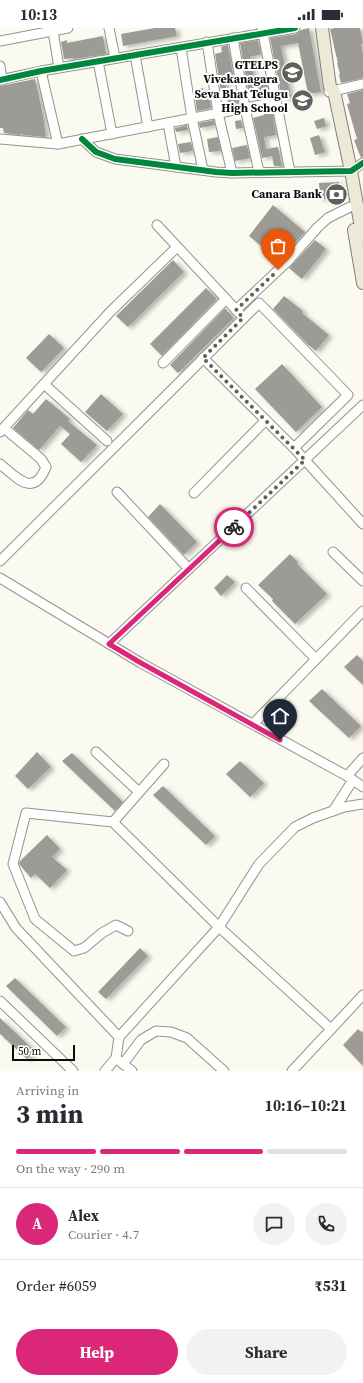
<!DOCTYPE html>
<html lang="en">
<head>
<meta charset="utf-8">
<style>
  body { margin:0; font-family:"Source Serif 4",serif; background:#f2f2f3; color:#2b2b33; height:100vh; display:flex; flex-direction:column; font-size:15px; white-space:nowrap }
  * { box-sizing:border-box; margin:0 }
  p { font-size:13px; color:#7c7c81 }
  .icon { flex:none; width:22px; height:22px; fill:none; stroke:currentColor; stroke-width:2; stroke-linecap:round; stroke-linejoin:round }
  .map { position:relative; height:1043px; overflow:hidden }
  .side { display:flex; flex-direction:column; background:#fff; flex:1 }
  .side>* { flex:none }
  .scale { position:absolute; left:12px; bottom:10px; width:63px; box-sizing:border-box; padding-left:4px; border:2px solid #0c0c0c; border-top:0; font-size:11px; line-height:14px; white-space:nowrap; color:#0c0c0c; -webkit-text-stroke:3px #fff; paint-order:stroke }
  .pin { position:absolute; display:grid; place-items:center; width:34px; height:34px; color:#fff; margin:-41px -17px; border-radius:50% 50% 50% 0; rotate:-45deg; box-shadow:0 0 4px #0007 }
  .pin .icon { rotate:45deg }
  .courier { position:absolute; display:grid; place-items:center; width:40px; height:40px; margin:-20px; border:3px solid #db2777; border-radius:50%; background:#fff; color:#222; box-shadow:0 1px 5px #0007 }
  .overview em { font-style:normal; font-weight:700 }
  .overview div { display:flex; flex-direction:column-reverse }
  .overview { display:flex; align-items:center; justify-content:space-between; height:68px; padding:0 16px }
  h1 { font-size:26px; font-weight:700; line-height:30px }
  .bar { display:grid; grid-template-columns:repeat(4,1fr); gap:6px 4px; align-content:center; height:48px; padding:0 16px }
  .bar i { height:5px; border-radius:3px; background:#e1e1e2 }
  .bar .on { background:#db2777 }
  .bar p { grid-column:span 4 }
  .line { display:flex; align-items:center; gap:10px; padding:0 16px; border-top:1px solid #e1e1e2 }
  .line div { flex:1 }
  .round { display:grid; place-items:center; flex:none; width:42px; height:42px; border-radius:21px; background:#f2f2f3 }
  .action { display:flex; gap:8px; margin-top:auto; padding:8px 16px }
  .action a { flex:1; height:46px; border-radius:24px; background:#db2777; color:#fff; font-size:16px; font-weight:700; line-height:46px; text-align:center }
  .action a+a { background:#f2f2f3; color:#2b2b33 }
  .status { display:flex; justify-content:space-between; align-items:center; height:28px; padding:0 20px; background:#fff; direction:ltr }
  .status svg { height:11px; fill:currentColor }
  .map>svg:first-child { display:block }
  .building { fill:#9d9b96; filter:url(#shadow) }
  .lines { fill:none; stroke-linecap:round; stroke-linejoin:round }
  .minor-casing { stroke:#93938f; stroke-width:11 }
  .major-casing { stroke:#80807c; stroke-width:14 }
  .minor { stroke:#fefefd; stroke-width:9 }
  .major { stroke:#ece9d7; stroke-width:12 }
  .cycleway-casing { stroke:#fff; stroke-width:8 }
  .cycleway { stroke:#00873e; stroke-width:6 }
  .done { stroke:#5f5f5c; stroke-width:4; stroke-dasharray:0 7.2 }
  .route { stroke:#db2777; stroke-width:5 }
  .labels { text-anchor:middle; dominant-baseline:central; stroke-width:4; stroke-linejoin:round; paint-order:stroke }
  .poi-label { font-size:12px; font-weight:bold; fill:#0c0c0c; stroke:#fff; text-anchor:end }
</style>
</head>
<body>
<div class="status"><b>10:13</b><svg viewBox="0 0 49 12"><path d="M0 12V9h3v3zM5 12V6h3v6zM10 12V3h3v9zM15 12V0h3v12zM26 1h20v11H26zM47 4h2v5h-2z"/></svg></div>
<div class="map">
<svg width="363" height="1043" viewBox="0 0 363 1043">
  <defs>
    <filter id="shadow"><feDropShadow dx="4" dy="2" stdDeviation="2" flood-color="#0004"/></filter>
  </defs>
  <rect width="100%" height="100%" fill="#fafaf0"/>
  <g class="building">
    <polygon points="155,0 175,0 177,8 123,18 121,6"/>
    <polygon points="309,0 321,64 308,66 298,15 281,18 291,69 282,71 270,10 296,6 301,2"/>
    <polygon points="335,0 360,0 363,15 361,16 363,26 363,50 341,55 339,47 340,46 337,35 338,35 336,27 330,1"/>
    <polygon points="103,8 106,26 74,31 73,30 64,31 61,14 67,12 67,15"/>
    <polygon points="258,12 261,26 250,29 254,51 265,48 269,69 256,72 252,61 248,62 240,15"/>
    <polygon points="228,17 234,52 225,54 227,62 221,64 215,26 222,24 221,19"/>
    <polygon points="35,51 42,82 46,109 23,107 23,106 18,107 4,105 3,100 0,100 0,58"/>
    <polygon points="203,60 205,69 209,68 211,80 197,83 194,62"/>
    <polygon points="363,62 363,129 361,130 354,112 357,111 347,76 350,75 347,66"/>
    <polygon points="237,69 238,75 229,77 227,71"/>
    <polygon points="272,81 276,107 264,109 266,121 278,119 282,138 274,138 272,128 262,130 253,90 264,87 264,82"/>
    <polygon points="324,90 326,98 317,101 314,93"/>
    <polygon points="214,92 215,97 200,100 199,95"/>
    <polygon points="241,92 243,100 236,101 235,93"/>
    <polygon points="187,97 188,102 176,104 175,100"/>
    <polygon points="319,107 325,124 315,127 310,110"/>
    <polygon points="218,109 221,123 209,124 207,111"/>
    <polygon points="191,114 193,123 180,125 178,116"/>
    <polygon points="247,117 250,130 235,133 232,120"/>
    <polygon points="339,154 340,170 320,171 319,155"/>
    <polygon points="273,177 305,204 279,233 249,208"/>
    <polygon points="315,212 326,221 302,251 289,240"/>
    <polygon points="173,232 184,244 128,299 116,288"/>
    <polygon points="206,260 217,271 162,328 150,316"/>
    <polygon points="284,268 303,283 302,285 329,307 316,323 307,316 273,281"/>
    <polygon points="225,280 234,290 178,345 170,337"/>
    <polygon points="49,306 64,320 41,344 26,330"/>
    <polygon points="282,336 322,379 296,404 255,361"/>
    <polygon points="101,366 123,386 107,403 85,384"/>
    <polygon points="46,371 70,391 68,393 97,417 81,434 61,416 70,406 60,398 39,422 13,400 28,382 33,386"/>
    <polygon points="160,476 197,514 184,527 148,489"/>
    <polygon points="290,526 298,534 297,536 327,566 295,596 272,573 273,571 258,557"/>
    <polygon points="227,547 235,554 221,568 214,560"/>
    <polygon points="357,627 363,633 363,657 344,639"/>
    <polygon points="322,661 361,698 349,710 309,673"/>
    <polygon points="37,724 51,739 28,761 15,748"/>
    <polygon points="72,725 123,774 115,783 62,733"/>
    <polygon points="240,733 264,755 250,769 226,746"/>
    <polygon points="163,758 215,808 206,817 153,767"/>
    <polygon points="47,807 60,821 52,829 67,842 50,860 35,846 31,850 19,836 20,833"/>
    <polygon points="140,920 148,928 106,971 98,964"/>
    <polygon points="15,950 66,999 57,1008 6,958"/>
    <polygon points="0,990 35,1023 27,1031 0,1006"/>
    <polygon points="358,1001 363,1005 363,1038 343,1017"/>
  </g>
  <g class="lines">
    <defs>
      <g id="minor">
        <polyline points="109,0 115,30"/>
        <polyline points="262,0 290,144"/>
        <polyline points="53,3 59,40"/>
        <polyline points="233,10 245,80 259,144"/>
        <polyline points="0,13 68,0"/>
        <polyline points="207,14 218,85 232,145"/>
        <polyline points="181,20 192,90 203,142"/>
        <polyline points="135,27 148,99"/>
        <polyline points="98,33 112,106"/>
        <polyline points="0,38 2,52"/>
        <polyline points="41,43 58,116"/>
        <polyline points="0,52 41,43 295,0"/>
        <polyline points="329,64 363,56"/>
        <polyline points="168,95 176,139"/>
        <polyline points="0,111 58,116 276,74"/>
        <polyline points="82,111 96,124 115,131 216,144 232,145 351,143 363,135"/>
        <polyline points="157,197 240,286"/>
        <polyline points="236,282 288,233 318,199 328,190 350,179"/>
        <polyline points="203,330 294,420 363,496"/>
        <polyline points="163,335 226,271"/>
        <polyline points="44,356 107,413"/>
        <polyline points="0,404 110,284 177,219"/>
        <path d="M0 436C17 450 34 470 46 439L41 431 4 400"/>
        <polyline points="117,464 189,541"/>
        <polyline points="194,465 266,392"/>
        <polyline points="333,524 363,553"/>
        <polyline points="0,533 259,275 348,367 294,420"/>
        <polyline points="0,550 141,635 347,748 363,759"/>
        <polyline points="246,560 316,631"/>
        <polyline points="109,616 363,377"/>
        <polyline points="253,696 363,583"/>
        <polyline points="96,724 139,764"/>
        <polyline points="347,748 363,730"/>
        <polyline points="333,783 353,752"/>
        <polyline points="113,794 164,736"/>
        <polyline points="0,874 16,900 119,1009"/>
        <polyline points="128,903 116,897 102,905 84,920 74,923 35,891 13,836 26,785 113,794 219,899 331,1001"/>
        <polyline points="0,973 73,1043"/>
        <polyline points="118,1032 132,1043"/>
        <polyline points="123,1036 141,1012 156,1003 171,1004 187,1010 224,1043"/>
        <polyline points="105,1043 116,1030 119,1009 219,899 259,836 295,799 313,790 344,779 363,776"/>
        <polyline points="292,1043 363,967"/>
      </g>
      <g id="major">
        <polyline points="322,0 330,59 334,63 351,143 363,211"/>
        <polyline points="354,202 363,255"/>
      </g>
    </defs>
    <use href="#minor" class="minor-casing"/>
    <use href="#major" class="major-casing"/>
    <use href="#minor" class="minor"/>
    <use href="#major" class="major"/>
    <defs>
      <g id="cycleway">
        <polyline points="0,52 41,43 295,0"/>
        <polyline points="82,111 96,124 115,131 216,144 232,145 351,143 363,135"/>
      </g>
    </defs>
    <use href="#cycleway" class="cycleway-casing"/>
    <use href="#cycleway" class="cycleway"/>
  </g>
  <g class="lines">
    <polyline class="done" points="234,499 305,432 203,330 243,290 236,282 278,242"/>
    <polyline class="route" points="234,499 109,616 141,635 280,712"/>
  </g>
  <defs>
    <symbol id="school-disc" viewBox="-11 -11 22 22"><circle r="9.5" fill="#5f5f5c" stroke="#fff"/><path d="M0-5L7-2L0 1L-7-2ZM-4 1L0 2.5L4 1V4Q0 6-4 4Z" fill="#fff"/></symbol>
    <symbol id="bank-disc" viewBox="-11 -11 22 22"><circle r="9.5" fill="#5f5f5c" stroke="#fff"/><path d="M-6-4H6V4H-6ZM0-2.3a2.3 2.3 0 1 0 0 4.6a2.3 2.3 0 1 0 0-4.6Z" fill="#fff"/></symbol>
  </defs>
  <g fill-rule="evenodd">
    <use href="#school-disc" x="280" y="32" width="25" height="25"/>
    <use href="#school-disc" x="290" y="60" width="25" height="25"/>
    <use href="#bank-disc" x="324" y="154" width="25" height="25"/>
  </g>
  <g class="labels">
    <g class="poi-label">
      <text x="278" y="37">GTELPS<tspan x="278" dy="14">Vivekanagara</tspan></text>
      <text x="288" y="66">Seva Bhat Telugu<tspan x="288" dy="14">High School</tspan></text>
      <text x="322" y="166">Canara Bank</text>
    </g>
  </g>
</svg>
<div class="scale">50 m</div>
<div class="pin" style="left:278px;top:242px;background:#ea580c"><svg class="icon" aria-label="bag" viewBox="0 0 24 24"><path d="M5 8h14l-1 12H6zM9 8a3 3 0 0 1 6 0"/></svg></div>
<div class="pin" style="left:280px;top:712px;background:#1f2937"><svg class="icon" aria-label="home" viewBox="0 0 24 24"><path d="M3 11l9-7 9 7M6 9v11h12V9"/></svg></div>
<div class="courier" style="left:234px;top:499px"><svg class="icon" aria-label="bike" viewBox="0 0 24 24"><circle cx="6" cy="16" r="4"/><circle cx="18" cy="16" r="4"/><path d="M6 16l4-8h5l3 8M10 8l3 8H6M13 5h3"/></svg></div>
</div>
<section class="side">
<div class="overview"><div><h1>3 min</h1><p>Arriving in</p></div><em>10:16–10:21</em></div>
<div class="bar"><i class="on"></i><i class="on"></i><i class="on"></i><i></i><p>On the way · 290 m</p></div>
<div class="line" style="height:72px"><b class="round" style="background:#db2777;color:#fff">A</b><div><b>Alex</b><p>Courier · 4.7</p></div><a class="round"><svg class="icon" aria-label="chat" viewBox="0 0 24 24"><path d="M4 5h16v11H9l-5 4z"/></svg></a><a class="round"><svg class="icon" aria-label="phone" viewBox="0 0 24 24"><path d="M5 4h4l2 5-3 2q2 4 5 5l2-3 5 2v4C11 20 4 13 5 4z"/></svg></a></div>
<div class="line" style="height:52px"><div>Order #6059</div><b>₹531</b></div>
<div class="action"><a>Help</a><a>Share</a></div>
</section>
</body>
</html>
